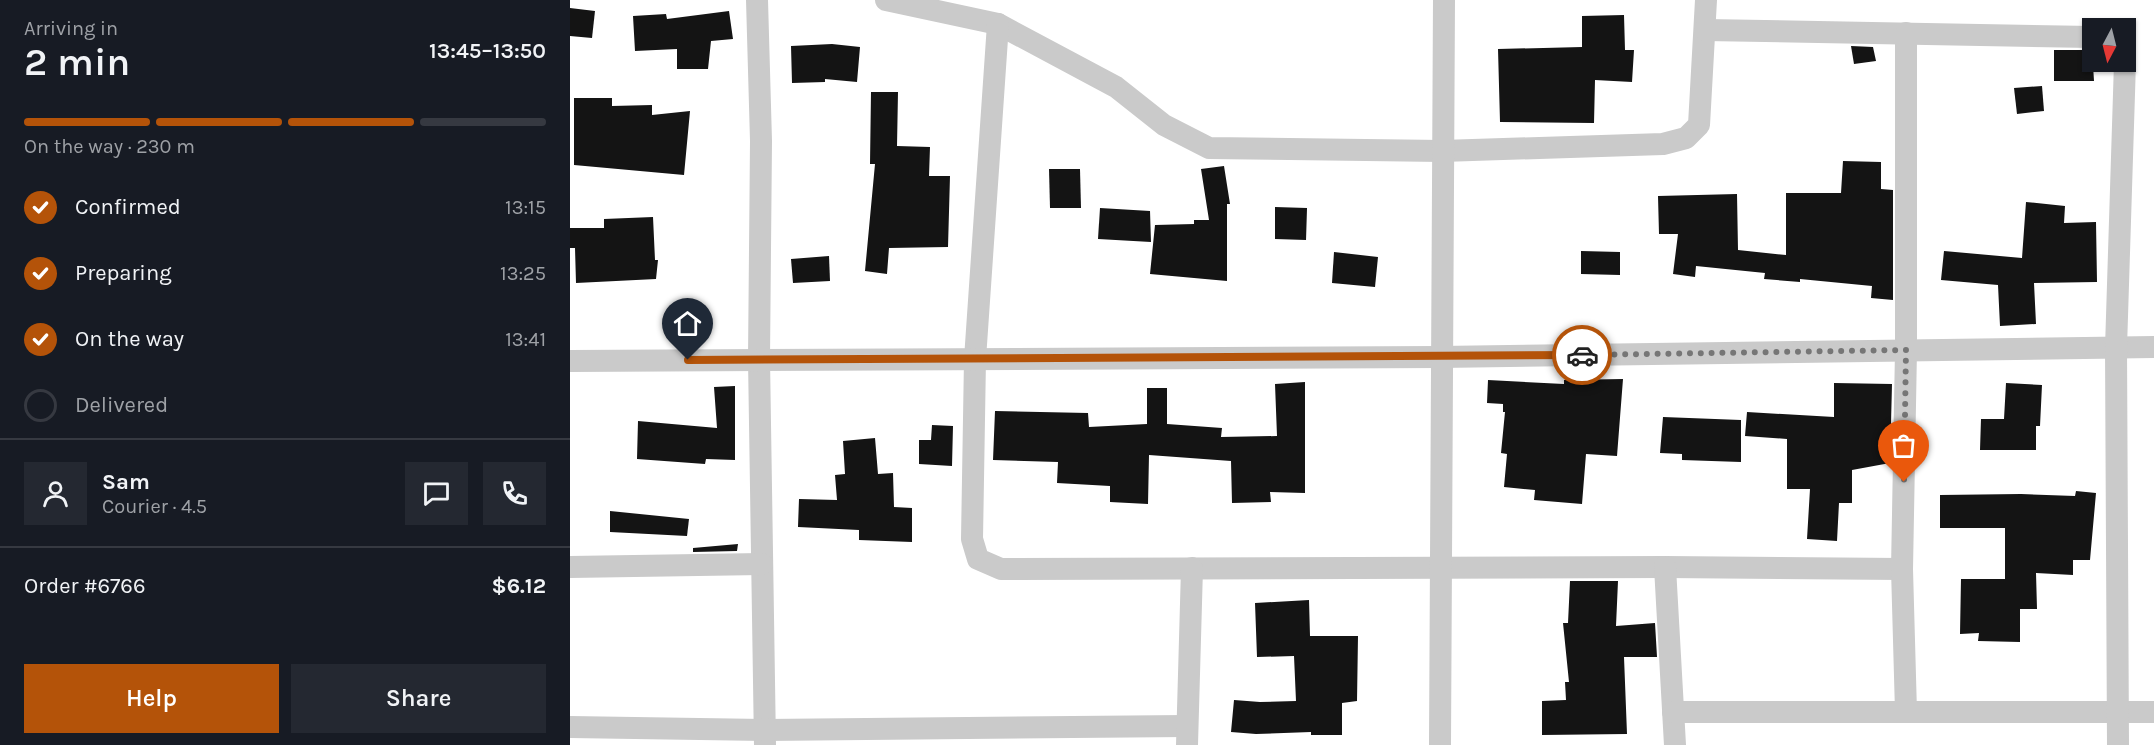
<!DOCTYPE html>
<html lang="en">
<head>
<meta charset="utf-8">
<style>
  body { margin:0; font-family:Karla,sans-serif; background:#242831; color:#f1f3f6; height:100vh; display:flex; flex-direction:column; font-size:22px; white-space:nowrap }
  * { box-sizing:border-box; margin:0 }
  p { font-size:20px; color:#9ea1a6 }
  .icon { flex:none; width:33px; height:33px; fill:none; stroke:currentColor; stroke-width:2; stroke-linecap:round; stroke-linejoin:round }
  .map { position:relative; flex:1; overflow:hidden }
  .panel { display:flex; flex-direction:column; background:#171b24; width:570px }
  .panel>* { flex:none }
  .needle { width:39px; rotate:187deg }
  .fabs { position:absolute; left:1512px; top:18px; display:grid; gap:12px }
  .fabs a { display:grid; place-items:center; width:54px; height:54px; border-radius:0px; background:#171b24; box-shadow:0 2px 4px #0004; font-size:30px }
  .pin { position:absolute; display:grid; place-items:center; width:51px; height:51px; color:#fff; margin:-62px -26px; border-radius:50% 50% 50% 0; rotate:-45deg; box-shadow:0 0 6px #0007 }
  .pin .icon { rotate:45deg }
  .courier { position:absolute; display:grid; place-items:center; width:60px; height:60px; margin:-30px; border:4px solid #b45309; border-radius:50%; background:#fff; color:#222; box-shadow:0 2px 8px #0007 }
  .summary em { font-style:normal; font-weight:600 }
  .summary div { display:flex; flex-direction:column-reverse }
  .summary { display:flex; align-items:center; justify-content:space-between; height:102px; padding:0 24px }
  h1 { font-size:39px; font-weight:600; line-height:45px }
  .bar { display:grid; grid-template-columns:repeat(4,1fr); gap:9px 6px; align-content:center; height:72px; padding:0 24px }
  .bar i { height:8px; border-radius:4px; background:#363941 }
  .bar .on { background:#b45309 }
  .bar p { grid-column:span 4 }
  .line { display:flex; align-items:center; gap:15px; padding:0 24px; border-top:2px solid #363941 }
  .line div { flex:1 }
  .round { display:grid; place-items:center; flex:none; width:63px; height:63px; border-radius:0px; background:#242831 }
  ol { padding:0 24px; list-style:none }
  li { display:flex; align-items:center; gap:18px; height:66px }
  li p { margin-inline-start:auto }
  li .icon { padding:6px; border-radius:50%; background:#b45309; color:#fff; stroke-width:4 }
  li:last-child { color:#9ea1a6 }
  li i { width:33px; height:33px; border:3px solid #363941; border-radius:50% }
  .cta { display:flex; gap:12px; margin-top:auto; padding:12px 24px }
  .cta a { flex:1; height:69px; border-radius:0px; background:#b45309; color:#fff; font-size:24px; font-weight:600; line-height:69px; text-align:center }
  .cta a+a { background:#242831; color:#f1f3f6 }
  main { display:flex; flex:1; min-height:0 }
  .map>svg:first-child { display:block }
  .building { fill:#141414 }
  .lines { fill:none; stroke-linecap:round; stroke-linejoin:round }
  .minor { stroke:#cacaca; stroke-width:22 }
  .done { stroke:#767676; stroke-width:6; stroke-dasharray:0 10.8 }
  .route { stroke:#b45309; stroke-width:8 }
</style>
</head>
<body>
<main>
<section class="panel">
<div class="summary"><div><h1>2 min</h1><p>Arriving in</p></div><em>13:45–13:50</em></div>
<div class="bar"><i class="on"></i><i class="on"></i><i class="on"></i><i></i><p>On the way · 230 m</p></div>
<ol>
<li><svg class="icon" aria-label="check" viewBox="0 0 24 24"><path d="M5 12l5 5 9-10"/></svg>Confirmed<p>13:15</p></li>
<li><svg class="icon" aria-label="check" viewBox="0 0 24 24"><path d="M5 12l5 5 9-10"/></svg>Preparing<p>13:25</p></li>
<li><svg class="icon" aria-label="check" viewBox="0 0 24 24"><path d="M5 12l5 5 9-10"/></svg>On the way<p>13:41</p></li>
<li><i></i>Delivered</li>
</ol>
<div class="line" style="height:108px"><a class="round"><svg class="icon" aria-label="person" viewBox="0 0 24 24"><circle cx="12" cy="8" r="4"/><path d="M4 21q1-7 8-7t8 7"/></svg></a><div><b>Sam</b><p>Courier · 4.5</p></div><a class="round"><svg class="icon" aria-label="chat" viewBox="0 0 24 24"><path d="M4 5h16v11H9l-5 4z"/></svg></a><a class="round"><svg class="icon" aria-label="phone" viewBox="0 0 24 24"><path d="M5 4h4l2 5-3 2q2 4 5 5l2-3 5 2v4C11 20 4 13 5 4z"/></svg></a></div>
<div class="line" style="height:78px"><div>Order #6766</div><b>$6.12</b></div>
<div class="cta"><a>Help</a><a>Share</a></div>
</section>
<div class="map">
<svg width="1584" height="745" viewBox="0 0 1584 745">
  <rect width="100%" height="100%" fill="#fff"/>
  <g class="building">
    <polygon points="0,8 25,11 22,38 0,36"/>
    <polygon points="159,11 163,39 141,41 138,69 107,69 107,49 65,51 63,16 96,14 97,19"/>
    <polygon points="1054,15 1055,50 1064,50 1062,82 1025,80 1024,123 930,122 928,49 1012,47 1012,16"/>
    <polygon points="262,44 290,47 287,82 255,79 255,82 222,83 221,46"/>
    <polygon points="1281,46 1303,47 1306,61 1284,64"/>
    <polygon points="1484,50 1522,50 1524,81 1484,81"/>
    <polygon points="1472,86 1474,111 1447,114 1444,88"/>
    <polygon points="301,92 328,92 327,146 360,147 359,176 380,176 378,247 319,248 317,274 295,271 305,164 300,164"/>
    <polygon points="4,98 42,98 42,106 82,105 82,115 120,111 114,175 4,165"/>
    <polygon points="1273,161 1311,162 1311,189 1323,190 1323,300 1301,298 1302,286 1230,279 1230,282 1194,279 1195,273 1126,266 1125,277 1103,274 1108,234 1089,234 1088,196 1167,194 1168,250 1216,255 1216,193 1271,193"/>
    <polygon points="654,166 660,204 657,204 657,281 580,274 585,225 624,224 624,220 639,220 631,169"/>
    <polygon points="479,169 510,169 511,208 480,208"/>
    <polygon points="1456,202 1495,206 1494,223 1526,222 1527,282 1464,283 1466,324 1430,326 1428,285 1371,280 1374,251 1452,258"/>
    <polygon points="705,207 737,208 736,240 705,239"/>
    <polygon points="530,208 580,211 581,242 528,239"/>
    <polygon points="83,217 85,260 88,260 86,279 6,283 5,248 0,248 0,228 34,228 34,219"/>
    <polygon points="1011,251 1050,252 1050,275 1011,274"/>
    <polygon points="764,252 808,257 805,287 762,283"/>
    <polygon points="259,256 260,281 223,283 221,259"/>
    <polygon points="1053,379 1047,456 1016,454 1012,504 964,500 965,490 934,487 937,454 931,453 935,412 933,412 933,404 917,403 918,380 994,384 994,380"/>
    <polygon points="735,382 735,493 700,492 701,502 662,503 661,461 579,455 578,504 540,502 540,486 487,483 488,462 423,460 425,411 518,413 519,427 577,424 577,388 597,388 597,424 652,428 651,437 707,436 705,384"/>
    <polygon points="1264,383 1322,384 1320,463 1282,470 1282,503 1269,503 1267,541 1237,539 1240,489 1217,489 1217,439 1175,436 1177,412 1264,417"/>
    <polygon points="1436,383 1472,385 1470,426 1466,426 1466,450 1410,450 1411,419 1434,419"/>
    <polygon points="165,386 165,460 136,459 135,464 67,459 68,421 147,428 144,387"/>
    <polygon points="1093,417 1171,420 1171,462 1112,460 1112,454 1090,453"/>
    <polygon points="362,425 383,426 382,466 349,464 349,440 361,440"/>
    <polygon points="305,438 308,474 323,473 324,507 342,508 342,542 289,540 289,530 228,527 229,499 267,500 265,475 275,474 273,441"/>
    <polygon points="1506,491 1526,493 1520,560 1503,560 1503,575 1466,573 1467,609 1450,609 1450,642 1408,641 1409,633 1390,634 1391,579 1435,579 1435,528 1370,528 1370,495 1451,494 1505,496"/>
    <polygon points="40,511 119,519 117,536 40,532"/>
    <polygon points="168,544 167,551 123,552 123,548"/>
    <polygon points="1000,581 1048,581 1046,626 1085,623 1087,657 1054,657 1057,734 972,735 972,701 996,700 995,682 999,682 993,623 998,623"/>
    <polygon points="739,600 740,636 788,636 787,701 772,703 772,735 741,735 741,732 686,734 661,732 664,700 690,702 726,701 724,656 687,657 685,603"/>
  </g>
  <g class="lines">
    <g class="minor">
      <polyline points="187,0 191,141 189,359 195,745"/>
      <polyline points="316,0 428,24 546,87 594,125 639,148 872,151 1093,144 1116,138 1129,125 1136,0"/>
      <polyline points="428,24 405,359 402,539 408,559 431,569 1095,567 1332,569"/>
      <polyline points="1135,30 1522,37"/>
      <polyline points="1336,33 1336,350 1332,569 1336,712"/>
      <polyline points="0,361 870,357 1584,347"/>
      <polyline points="0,567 192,564"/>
      <polyline points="1095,567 1105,745"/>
      <polyline points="1103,712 1584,712"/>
      <polyline points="0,727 195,730 616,726"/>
      <polyline points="617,745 622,568"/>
      <polyline points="870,745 874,0"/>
      <polyline points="1548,745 1546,348 1555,62"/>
    </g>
  </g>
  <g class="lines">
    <polyline class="done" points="1012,355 1336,350 1334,482"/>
    <polyline class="route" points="118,360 1012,355"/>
  </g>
</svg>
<div class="fabs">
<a><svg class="needle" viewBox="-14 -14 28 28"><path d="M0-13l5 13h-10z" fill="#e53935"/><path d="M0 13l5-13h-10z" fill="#9ea1a6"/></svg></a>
</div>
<div class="pin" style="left:1334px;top:482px;background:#ea580c"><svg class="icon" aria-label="bag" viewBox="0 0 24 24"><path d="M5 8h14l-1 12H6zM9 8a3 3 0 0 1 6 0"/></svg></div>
<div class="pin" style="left:118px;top:360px;background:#1f2937"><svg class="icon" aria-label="home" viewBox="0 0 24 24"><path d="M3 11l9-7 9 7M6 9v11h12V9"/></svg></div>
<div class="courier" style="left:1012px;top:355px"><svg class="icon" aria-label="car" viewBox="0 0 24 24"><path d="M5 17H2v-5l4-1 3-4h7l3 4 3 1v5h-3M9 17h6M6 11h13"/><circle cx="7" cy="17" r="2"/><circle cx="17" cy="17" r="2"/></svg></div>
</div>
</main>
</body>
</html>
